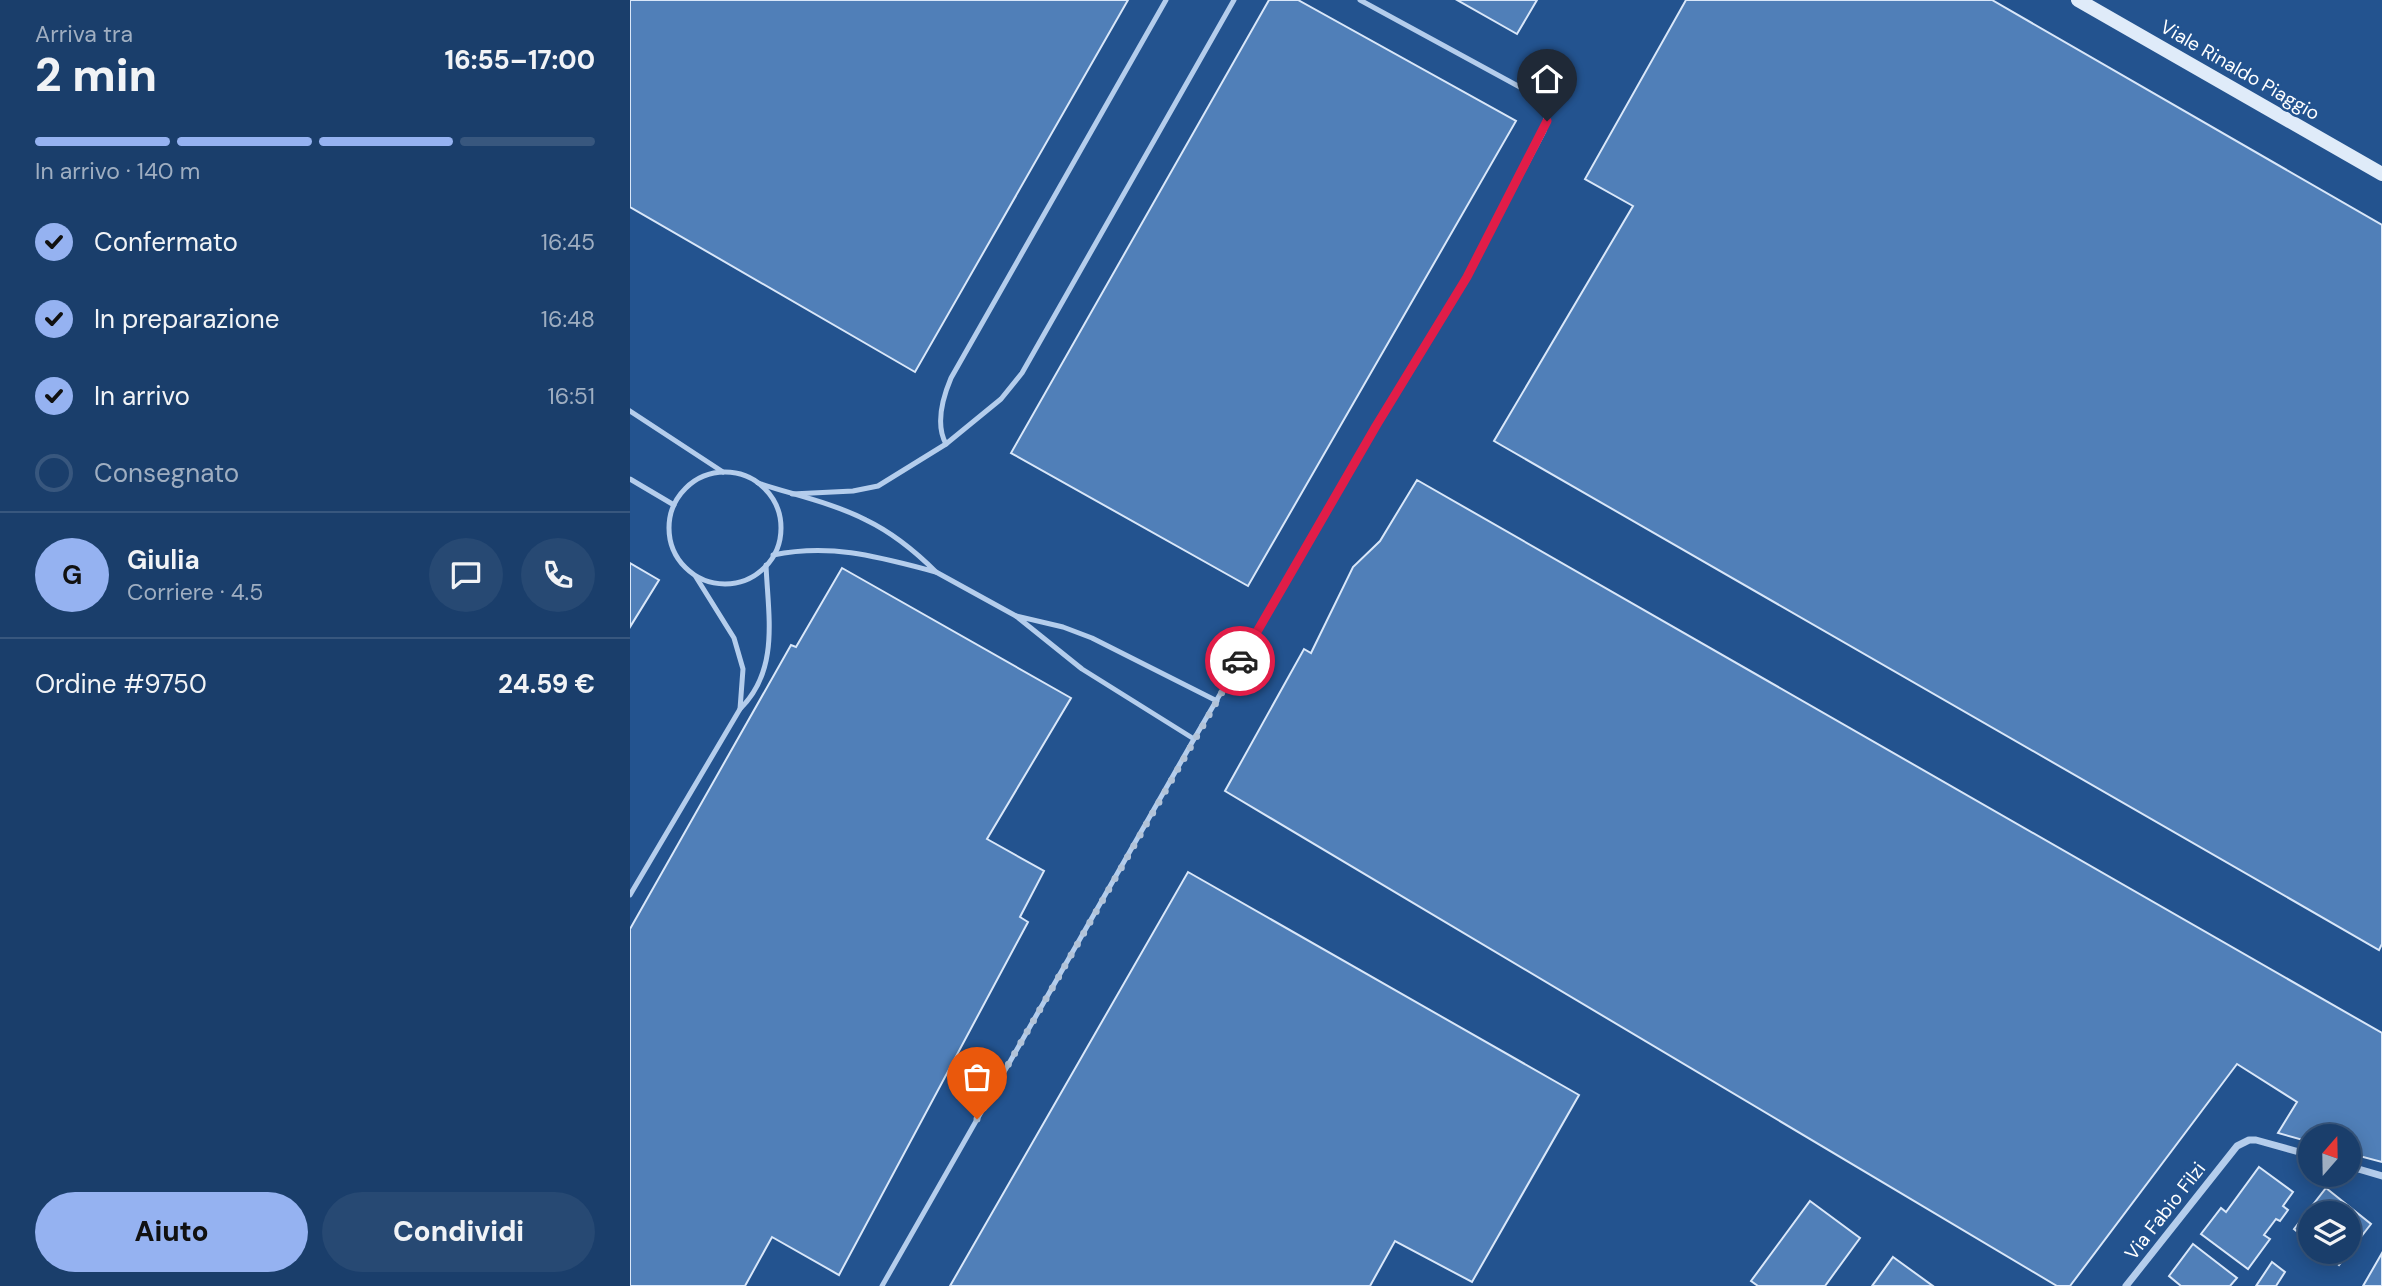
<!DOCTYPE html>
<html lang="it">
<head>
<meta charset="utf-8">
<style>
  body { margin:0; font-family:"DM Sans",sans-serif; background:#274973; color:#f1f3f6; height:100vh; display:flex; flex-direction:column; font-size:26px; white-space:nowrap }
  * { box-sizing:border-box; margin:0 }
  p { font-size:23px; color:#9faec1 }
  .icon { flex:none; width:38px; height:38px; fill:none; stroke:currentColor; stroke-width:2; stroke-linecap:round; stroke-linejoin:round }
  .map { position:relative; flex:1; overflow:hidden }
  .drawer { display:flex; flex-direction:column; background:#1a3e6b; width:630px }
  .drawer>* { flex:none }
  .needle { width:46px; rotate:20deg }
  .controls { position:absolute; left:1668px; top:1124px; display:grid; gap:14px }
  .controls a { display:grid; place-items:center; width:63px; height:63px; border-radius:50%; background:#1a3e6b; box-shadow:0 4px 18px #0003,0 0 0 2px #38577e; font-size:35px }
  .pin { position:absolute; display:grid; place-items:center; width:60px; height:60px; color:#fff; margin:-72px -30px; border-radius:50% 50% 50% 0; rotate:-45deg; box-shadow:0 0 7px #0007 }
  .pin .icon { rotate:45deg }
  .courier { position:absolute; display:grid; place-items:center; width:70px; height:70px; margin:-35px; border:5px solid #e11d48; border-radius:50%; background:#fff; color:#222; box-shadow:0 2px 9px #0007 }
  .overview em { font-style:normal; font-weight:800 }
  .overview div { display:flex; flex-direction:column-reverse }
  .overview { display:flex; align-items:center; justify-content:space-between; height:119px; padding:0 35px }
  h1 { font-size:46px; font-weight:800; line-height:52px }
  .bar { display:grid; grid-template-columns:repeat(4,1fr); gap:10px 7px; align-content:center; height:84px; padding:0 35px }
  .bar i { height:9px; border-radius:5px; background:#38577e }
  .bar .current { background:#95b2f1 }
  .bar p { grid-column:span 4 }
  .line { display:flex; align-items:center; gap:18px; padding:0 35px; border-top:2px solid #38577e }
  .line div { flex:1 }
  .round { display:grid; place-items:center; flex:none; width:74px; height:74px; border-radius:37px; background:#274973 }
  ol { padding:0 35px; list-style:none }
  li { display:flex; align-items:center; gap:21px; height:77px }
  li p { margin-inline-start:auto }
  li .icon { padding:7px; border-radius:50%; background:#95b2f1; color:#111; stroke-width:4 }
  li:last-child { color:#9faec1 }
  li i { width:38px; height:38px; border:4px solid #38577e; border-radius:50% }
  .action { display:flex; gap:14px; margin-top:auto; padding:14px 35px }
  .action a { flex:1; height:80px; border-radius:42px; background:#95b2f1; color:#111; font-size:28px; font-weight:800; line-height:80px; text-align:center }
  .action a+a { background:#274973; color:#f1f3f6 }
  main { display:flex; flex:1; min-height:0 }
  .map>svg:first-child { display:block }
  .building { fill:#507fb8; stroke:#d9e7f9; stroke-width:2 }
  .lines { fill:none; stroke-linecap:round; stroke-linejoin:round }
  .lane { stroke:#b4cdec; stroke-width:5 }
  .street { stroke:#b4cdec; stroke-width:7 }
  .secondary { stroke:#dfebf9; stroke-width:14 }
  .done { stroke:#b2c3d8; stroke-width:7; stroke-dasharray:0 12.6 }
  .route { stroke:#e11d48; stroke-width:9 }
  .labels { text-anchor:middle; dominant-baseline:central; stroke-width:5; stroke-linejoin:round; paint-order:stroke }
  .street-label { font-size:19px; fill:#fff; stroke:#23538f }
</style>
</head>
<body>
<main>
<section class="drawer">
<div class="overview"><div><h1>2 min</h1><p>Arriva tra</p></div><em>16:55–17:00</em></div>
<div class="bar"><i class="current"></i><i class="current"></i><i class="current"></i><i></i><p>In arrivo · 140 m</p></div>
<ol>
<li><svg class="icon" aria-label="check" viewBox="0 0 24 24"><path d="M5 12l5 5 9-10"/></svg>Confermato<p>16:45</p></li>
<li><svg class="icon" aria-label="check" viewBox="0 0 24 24"><path d="M5 12l5 5 9-10"/></svg>In preparazione<p>16:48</p></li>
<li><svg class="icon" aria-label="check" viewBox="0 0 24 24"><path d="M5 12l5 5 9-10"/></svg>In arrivo<p>16:51</p></li>
<li><i></i>Consegnato</li>
</ol>
<div class="line" style="height:126px"><b class="round" style="background:#95b2f1;color:#111">G</b><div><b>Giulia</b><p>Corriere · 4.5</p></div><a class="round"><svg class="icon" aria-label="chat" viewBox="0 0 24 24"><path d="M4 5h16v11H9l-5 4z"/></svg></a><a class="round"><svg class="icon" aria-label="phone" viewBox="0 0 24 24"><path d="M5 4h4l2 5-3 2q2 4 5 5l2-3 5 2v4C11 20 4 13 5 4z"/></svg></a></div>
<div class="line" style="height:91px"><div>Ordine #9750</div><b>24.59 €</b></div>
<div class="action"><a>Aiuto</a><a>Condividi</a></div>
</section>
<div class="map">
<svg width="1752" height="1286" viewBox="0 0 1752 1286">
  <rect width="100%" height="100%" fill="#23538f"/>
  <g class="building">
    <polygon points="0,0 498,0 285,372 0,207"/>
    <polygon points="639,0 668,0 886,121 618,586 381,453"/>
    <polygon points="827,0 907,0 887,34"/>
    <polygon points="1056,0 1362,0 1752,225 1752,944 1749,950 864,441 1003,206 955,179"/>
    <polygon points="787,480 1752,1033 1752,1162 1718,1153 1718,1136 1680,1136 1680,1142 1648,1133 1667,1102 1607,1064 1440,1286 1427,1286 595,791 674,649 681,653 723,567 750,541"/>
    <polygon points="0,563 29,580 0,627"/>
    <polygon points="212,568 441,698 357,839 414,871 390,917 398,922 209,1275 142,1237 115,1286 0,1286 0,929 161,645 166,647"/>
    <polygon points="558,872 949,1095 842,1282 765,1241 740,1286 320,1286"/>
    <polygon points="1629,1167 1663,1192 1653,1206 1658,1210 1650,1221 1646,1219 1634,1235 1640,1239 1618,1269 1571,1234 1591,1208 1596,1212"/>
    <polygon points="1696,1188 1741,1224 1709,1265 1692,1251 1718,1251 1718,1213 1680,1213 1680,1242 1664,1229"/>
    <polygon points="1180,1201 1230,1238 1195,1286 1128,1286 1121,1281"/>
    <polygon points="1563,1244 1607,1278 1600,1286 1551,1286 1539,1276"/>
    <polygon points="1752,1253 1752,1286 1733,1286"/>
    <polygon points="1263,1257 1303,1286 1242,1286"/>
    <polygon points="1642,1262 1655,1272 1646,1286 1626,1286"/>
  </g>
  <g class="lines">
    <g class="lane">
      <polyline points="0,411 93,472"/>
      <path d="M316 444C305 424 313 397 321 378L536 0"/>
      <circle cx="95" cy="528" r="56"/>
      <polyline points="0,479 44,505"/>
      <path d="M128 483C164 495 203 503 236 520 263 533 285 551 306 572 249 557 202 543 143 555"/>
      <polyline points="162,494 223,491 248,486 316,444 371,399 392,373 604,0"/>
      <polyline points="306,572 386,616"/>
      <polyline points="66,577 104,638 113,669 110,709"/>
      <polyline points="564,739 452,669 386,616 433,627 462,638 587,701"/>
      <path d="M0 895 110 709C150 670 138 615 136 565"/>
      <polyline points="252,1286 564,739 746,426 837,277 914,131 917,109 901,93 730,0"/>
    </g>
    <g class="street">
      <polyline points="1718,1166 1752,1176"/>
      <polyline points="1496,1286 1607,1146 1619,1140 1626,1140 1680,1155"/>
    </g>
    <polyline class="secondary" points="1448,0 1752,174"/>
  </g>
  <g class="lines">
    <polyline class="done" points="347,1119 610,661"/>
    <polyline class="route" points="610,661 746,426 837,277 917,121"/>
  </g>
  <g class="labels">
    <g class="street-label">
      <text transform="translate(1610 70) rotate(30)">Viale Rinaldo Piaggio</text>
      <text transform="translate(1535 1211) rotate(-52)">Via Fabio Filzi</text>
    </g>
  </g>
</svg>
<div class="controls">
<a><svg class="needle" viewBox="-14 -14 28 28"><path d="M0-13l5 13h-10z" fill="#e53935"/><path d="M0 13l5-13h-10z" fill="#9faec1"/></svg></a>
<a><svg class="icon" aria-label="layers" viewBox="0 0 24 24"><path d="M12 4l9 5-9 5-9-5zM3 14l9 5 9-5"/></svg></a>
</div>
<div class="pin" style="left:347px;top:1119px;background:#ea580c"><svg class="icon" aria-label="bag" viewBox="0 0 24 24"><path d="M5 8h14l-1 12H6zM9 8a3 3 0 0 1 6 0"/></svg></div>
<div class="pin" style="left:917px;top:121px;background:#1f2937"><svg class="icon" aria-label="home" viewBox="0 0 24 24"><path d="M3 11l9-7 9 7M6 9v11h12V9"/></svg></div>
<div class="courier" style="left:610px;top:661px"><svg class="icon" aria-label="car" viewBox="0 0 24 24"><path d="M5 17H2v-5l4-1 3-4h7l3 4 3 1v5h-3M9 17h6M6 11h13"/><circle cx="7" cy="17" r="2"/><circle cx="17" cy="17" r="2"/></svg></div>
</div>
</main>
</body>
</html>
